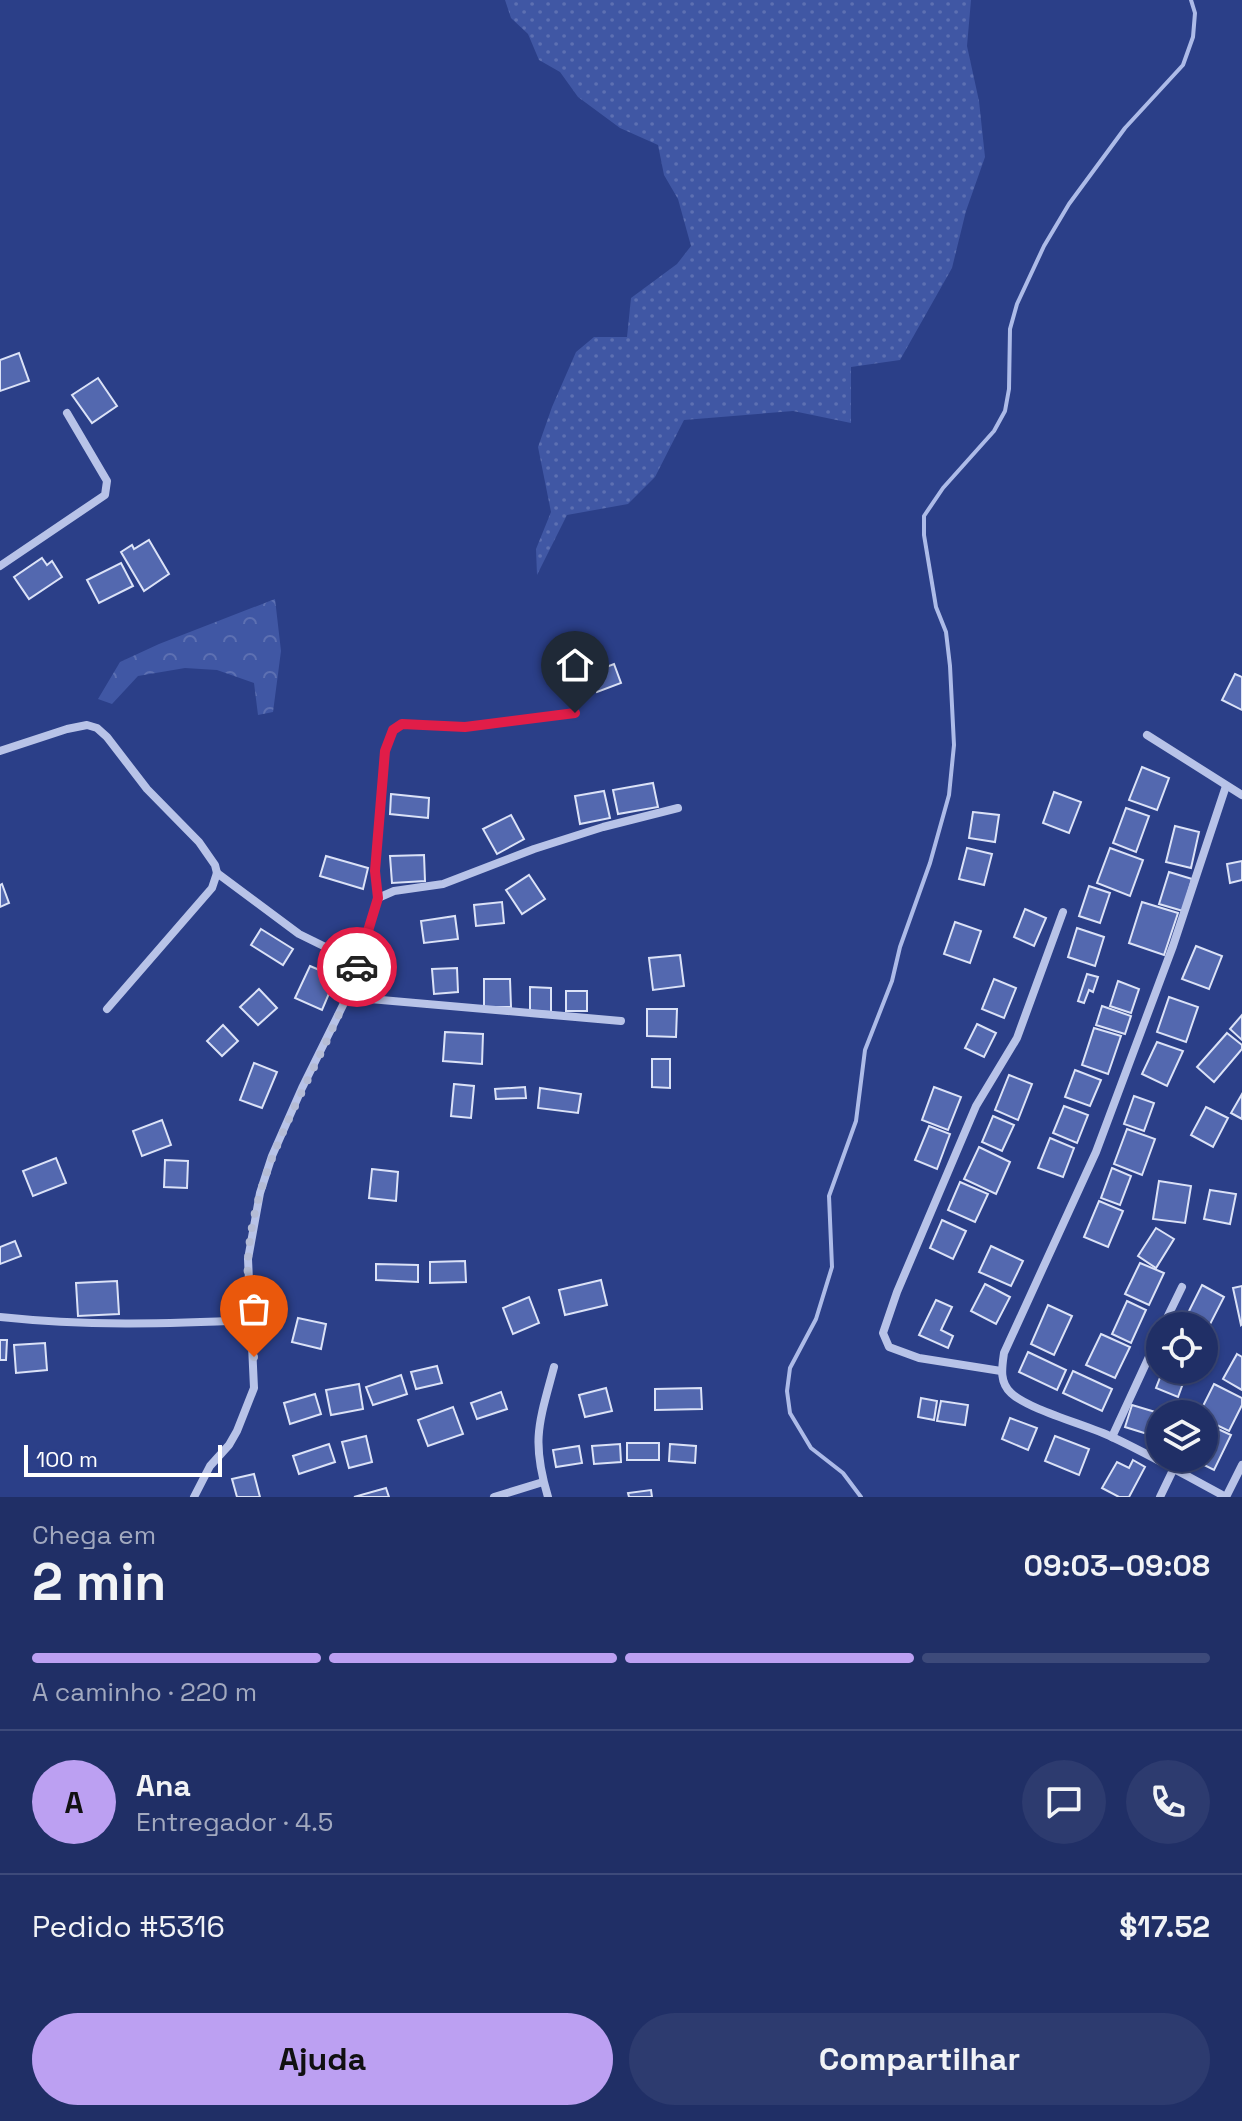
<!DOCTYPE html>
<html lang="pt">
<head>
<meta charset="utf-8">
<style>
  body { margin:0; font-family:"Space Grotesk",sans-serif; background:#2d3b6f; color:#f1f3f6; height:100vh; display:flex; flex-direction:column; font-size:30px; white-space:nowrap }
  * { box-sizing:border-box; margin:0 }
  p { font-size:26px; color:#a2a9bf }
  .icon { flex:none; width:44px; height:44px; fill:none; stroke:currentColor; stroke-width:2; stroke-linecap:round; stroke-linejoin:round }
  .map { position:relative; height:1497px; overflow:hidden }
  .details { display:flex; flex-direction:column; background:#202f66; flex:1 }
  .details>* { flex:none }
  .tools { position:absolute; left:1146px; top:1312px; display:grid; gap:16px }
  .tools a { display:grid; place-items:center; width:72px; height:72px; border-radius:50%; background:#202f66; box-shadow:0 2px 6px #0004,0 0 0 2px #3d4a7a; font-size:40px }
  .scale { position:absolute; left:24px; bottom:20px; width:198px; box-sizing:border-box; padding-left:8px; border:4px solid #fff; border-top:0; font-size:22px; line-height:28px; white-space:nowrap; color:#fff; -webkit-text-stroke:6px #2b3f88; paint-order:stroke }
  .pin { position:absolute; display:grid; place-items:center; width:68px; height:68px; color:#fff; margin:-82px -34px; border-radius:50% 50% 50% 0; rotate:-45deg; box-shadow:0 0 8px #0007 }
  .pin .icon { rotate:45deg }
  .courier { position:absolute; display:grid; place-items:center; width:80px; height:80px; margin:-40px; border:6px solid #e11d48; border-radius:50%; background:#fff; color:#222; box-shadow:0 2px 10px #0007 }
  .summary em { font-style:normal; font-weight:800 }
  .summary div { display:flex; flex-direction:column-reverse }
  .summary { display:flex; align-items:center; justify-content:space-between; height:136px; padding:0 32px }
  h1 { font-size:52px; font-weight:800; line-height:60px }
  .bar { display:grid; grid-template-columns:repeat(4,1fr); gap:12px 8px; align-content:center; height:96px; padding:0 32px }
  .bar i { height:10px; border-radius:6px; background:#3d4a7a }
  .bar .on { background:#bca0f2 }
  .bar p { grid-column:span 4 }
  .line { display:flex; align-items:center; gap:20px; padding:0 32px; border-top:2px solid #3d4a7a }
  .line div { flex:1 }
  .round { display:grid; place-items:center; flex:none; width:84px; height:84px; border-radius:42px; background:#2d3b6f }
  .primary-button { display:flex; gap:16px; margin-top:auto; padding:16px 32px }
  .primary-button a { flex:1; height:92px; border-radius:48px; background:#bca0f2; color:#111; font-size:32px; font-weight:800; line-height:92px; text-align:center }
  .primary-button a+a { background:#2d3b6f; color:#f1f3f6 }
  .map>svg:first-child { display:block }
  .grass { fill:url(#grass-dots) }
  .forest { fill:url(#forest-crowns) }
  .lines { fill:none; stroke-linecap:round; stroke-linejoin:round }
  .stream { stroke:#adbbe8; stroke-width:4 }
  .building { fill:#5368af; stroke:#dbe2f7; stroke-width:2 }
  .street { stroke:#b8c3e8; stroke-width:8 }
  .done { stroke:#b5bcd5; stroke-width:8; stroke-dasharray:0 14.4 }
  .route { stroke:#e11d48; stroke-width:10 }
</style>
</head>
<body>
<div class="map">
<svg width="1242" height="1497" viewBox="0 0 1242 1497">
  <defs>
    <pattern id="grass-dots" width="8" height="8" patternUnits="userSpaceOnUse" patternTransform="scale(2)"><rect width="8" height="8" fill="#4057a4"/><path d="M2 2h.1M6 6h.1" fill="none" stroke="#5d70b2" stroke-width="1.8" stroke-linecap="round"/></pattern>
    <pattern id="forest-crowns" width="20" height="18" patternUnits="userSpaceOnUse" patternTransform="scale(2)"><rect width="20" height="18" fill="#4057a4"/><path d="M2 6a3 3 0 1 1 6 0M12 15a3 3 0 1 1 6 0" fill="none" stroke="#5d70b2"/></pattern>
  </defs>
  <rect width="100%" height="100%" fill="#2b3f88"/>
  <polygon class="grass" points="505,0 971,0 967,46 979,101 985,157 966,211 952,268 900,360 851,367 851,423 793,411 684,420 655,477 628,504 567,515 537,575 536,549 551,512 538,447 552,407 576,352 594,337 627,337 631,298 677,264 691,246 678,199 664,175 658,145 620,128 578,97 560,72 539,60 528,34 511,18"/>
  <polygon class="forest" points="275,599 281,651 273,712 258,715 254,683 217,670 185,668 138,676 112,704 98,699 120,662 159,644"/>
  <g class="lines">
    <polyline class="stream" points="861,1497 843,1473 811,1448 790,1413 787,1391 790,1368 816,1319 832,1267 829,1196 856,1121 865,1050 892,981 900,947 930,863 949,795 954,745 950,666 946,632 936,607 924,535 924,516 943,488 994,431 1005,411 1009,389 1010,329 1017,304 1044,246 1069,204 1125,128 1183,65 1193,37 1195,13 1191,0"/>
  </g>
  <g class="building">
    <polygon points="19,353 29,381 0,391 0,360"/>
    <polygon points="98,378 117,406 92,423 72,395"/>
    <polygon points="149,540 169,574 144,591 121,552 132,545 134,549"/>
    <polygon points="42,558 47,565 52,561 62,577 29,599 14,577"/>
    <polygon points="121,563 133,586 99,603 87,580"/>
    <polygon points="614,664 621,683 597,692 590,673"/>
    <polygon points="1235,674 1242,677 1242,710 1222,700"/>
    <polygon points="1142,767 1169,778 1157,810 1129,800"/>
    <polygon points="653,783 658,807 618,814 613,790"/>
    <polygon points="604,791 610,818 580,824 575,796"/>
    <polygon points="1054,792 1081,802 1069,833 1043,823"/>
    <polygon points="391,794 429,798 428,818 390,814"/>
    <polygon points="1126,808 1149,816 1136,852 1113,843"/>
    <polygon points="973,812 999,815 995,842 969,838"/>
    <polygon points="511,815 524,839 497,854 483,829"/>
    <polygon points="1175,826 1199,832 1191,868 1166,862"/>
    <polygon points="967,848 992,854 984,885 959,879"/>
    <polygon points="1110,848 1143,860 1130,896 1097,883"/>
    <polygon points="424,855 425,881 392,883 390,856"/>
    <polygon points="326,856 368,868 363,889 320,876"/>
    <polygon points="1242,861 1242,880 1230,883 1227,864"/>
    <polygon points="1169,872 1192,879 1183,911 1159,904"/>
    <polygon points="529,875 545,899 522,914 506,890"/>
    <polygon points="2,884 9,903 0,907 0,885"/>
    <polygon points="1089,886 1110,893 1100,923 1079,916"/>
    <polygon points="502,902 504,923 476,926 474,905"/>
    <polygon points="1142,902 1178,913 1164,955 1129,943"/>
    <polygon points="1025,909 1046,918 1034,946 1014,937"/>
    <polygon points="455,916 458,939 424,943 421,921"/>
    <polygon points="955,922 981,931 970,963 944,954"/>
    <polygon points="1077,928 1104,937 1095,966 1068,957"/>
    <polygon points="261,929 293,949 283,965 251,945"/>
    <polygon points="1196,946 1222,956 1209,989 1182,979"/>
    <polygon points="680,955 684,986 653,990 649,958"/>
    <polygon points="310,966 336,977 322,1010 295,998"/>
    <polygon points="457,968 458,992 434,994 432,969"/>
    <polygon points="1087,974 1098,977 1093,992 1089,990 1084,1003 1078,1001"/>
    <polygon points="484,979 510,979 511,1007 484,1007"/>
    <polygon points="994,979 1016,988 1004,1018 982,1009"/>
    <polygon points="1118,981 1139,989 1131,1013 1110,1006"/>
    <polygon points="530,987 551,988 551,1012 530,1011"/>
    <polygon points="259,989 277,1008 258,1025 240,1007"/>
    <rect x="566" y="991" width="21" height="20"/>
    <polygon points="1169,997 1198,1007 1186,1042 1157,1032"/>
    <polygon points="1102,1006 1131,1016 1125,1034 1096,1025"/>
    <polygon points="647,1009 677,1009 676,1037 647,1036"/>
    <polygon points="1242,1015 1242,1040 1230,1029"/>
    <polygon points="977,1024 996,1033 984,1057 965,1048"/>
    <polygon points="223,1025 238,1041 222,1056 207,1041"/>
    <polygon points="1094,1028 1121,1036 1108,1074 1082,1065"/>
    <polygon points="445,1032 483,1034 482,1064 443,1061"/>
    <polygon points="1227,1033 1242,1045 1242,1049 1214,1082 1197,1067"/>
    <polygon points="1157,1042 1183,1051 1167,1086 1142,1074"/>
    <polygon points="652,1059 670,1059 670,1088 652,1087"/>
    <polygon points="254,1063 277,1072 262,1108 240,1100"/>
    <polygon points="1075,1070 1101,1080 1090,1106 1065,1097"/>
    <polygon points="1009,1075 1032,1084 1018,1120 995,1110"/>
    <polygon points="454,1084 474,1086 471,1118 451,1116"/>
    <polygon points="525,1087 526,1098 496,1099 495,1089"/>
    <polygon points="934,1087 961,1097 948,1130 922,1120"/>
    <polygon points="540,1088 581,1094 578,1113 538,1108"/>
    <polygon points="1242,1094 1242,1119 1231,1113"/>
    <polygon points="1134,1096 1154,1103 1144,1131 1124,1124"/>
    <polygon points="1064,1106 1088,1115 1077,1143 1053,1133"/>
    <polygon points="1206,1107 1228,1118 1213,1147 1191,1135"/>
    <polygon points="993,1116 1014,1125 1002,1151 982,1142"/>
    <polygon points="162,1120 171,1145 142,1156 133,1131"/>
    <polygon points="929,1126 950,1134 937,1169 915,1160"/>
    <polygon points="1127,1129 1155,1139 1142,1175 1114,1164"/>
    <polygon points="1050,1138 1074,1148 1063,1177 1038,1168"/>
    <polygon points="979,1147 1010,1162 996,1194 964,1179"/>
    <polygon points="56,1158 66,1183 33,1196 23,1171"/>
    <polygon points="165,1160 188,1161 187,1188 164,1187"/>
    <polygon points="1112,1168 1131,1176 1120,1205 1101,1198"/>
    <polygon points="372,1169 398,1172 396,1201 369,1198"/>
    <polygon points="1159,1181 1191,1186 1185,1223 1153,1219"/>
    <polygon points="960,1182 988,1194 975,1222 948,1210"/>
    <polygon points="1210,1190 1236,1194 1230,1224 1204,1219"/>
    <polygon points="1099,1201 1123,1211 1108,1247 1084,1237"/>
    <polygon points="942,1220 966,1231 953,1259 930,1248"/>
    <polygon points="1156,1228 1174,1239 1156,1268 1138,1256"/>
    <polygon points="15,1241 21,1256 0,1264 0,1247"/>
    <polygon points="991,1246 1023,1261 1011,1286 979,1272"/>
    <polygon points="465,1261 466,1282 430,1283 430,1262"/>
    <polygon points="1140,1263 1164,1273 1149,1305 1125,1294"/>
    <polygon points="376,1264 418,1265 418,1282 376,1280"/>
    <polygon points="601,1280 607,1305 565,1315 559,1290"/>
    <polygon points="117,1281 119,1314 78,1316 76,1283"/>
    <polygon points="985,1284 1010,1297 996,1324 971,1311"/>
    <polygon points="1202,1285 1224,1297 1205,1334 1204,1326 1183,1323"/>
    <polygon points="1242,1286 1242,1324 1241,1325 1233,1288"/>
    <polygon points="529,1297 539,1323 513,1334 503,1308"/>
    <polygon points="936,1300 952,1307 941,1330 953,1336 948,1348 919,1335"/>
    <polygon points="1127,1301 1146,1310 1131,1343 1112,1334"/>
    <polygon points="1048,1305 1072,1316 1054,1355 1031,1344"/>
    <polygon points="298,1318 326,1324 321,1349 292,1342"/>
    <polygon points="1101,1334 1130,1347 1115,1378 1086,1365"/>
    <polygon points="0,1340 7,1340 6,1360 0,1360"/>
    <polygon points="45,1343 47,1370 16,1373 14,1345"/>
    <polygon points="1028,1352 1066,1370 1057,1390 1019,1372"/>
    <polygon points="1237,1354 1242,1357 1242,1390 1223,1379"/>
    <polygon points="437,1366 442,1383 416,1389 411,1372"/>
    <polygon points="1163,1370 1174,1370 1186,1375 1178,1397 1156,1388"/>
    <polygon points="1073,1371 1112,1389 1102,1411 1063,1393"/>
    <polygon points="401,1375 407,1394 373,1405 366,1387"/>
    <polygon points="359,1384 363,1409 331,1415 326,1390"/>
    <polygon points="1214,1384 1242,1398 1242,1405 1229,1431 1204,1419 1204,1414 1199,1414"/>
    <polygon points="606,1388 612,1411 585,1417 579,1395"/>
    <polygon points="701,1388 702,1409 655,1410 655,1389"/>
    <polygon points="501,1392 507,1409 477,1419 471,1403"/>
    <polygon points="315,1394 321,1414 290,1424 284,1403"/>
    <polygon points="921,1398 937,1401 934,1420 918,1417"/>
    <polygon points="941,1401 968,1405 965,1425 937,1421"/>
    <polygon points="1132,1405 1162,1414 1160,1414 1160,1438 1125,1427"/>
    <polygon points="453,1407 463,1434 428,1446 418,1420"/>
    <polygon points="1010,1418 1037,1428 1028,1450 1002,1439"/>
    <polygon points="1205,1423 1231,1435 1214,1470 1190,1458 1204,1458"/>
    <polygon points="366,1436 372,1462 349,1468 342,1442"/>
    <polygon points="1055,1436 1089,1449 1079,1475 1045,1461"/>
    <rect x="627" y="1443" width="32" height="17"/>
    <polygon points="329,1444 335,1462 299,1474 293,1456"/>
    <polygon points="620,1444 621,1462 594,1464 592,1446"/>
    <polygon points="670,1444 696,1446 695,1463 669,1461"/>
    <polygon points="579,1446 582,1463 556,1467 553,1450"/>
    <polygon points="1133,1460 1145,1467 1129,1497 1119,1497 1102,1488 1117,1462 1129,1468"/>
    <polygon points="254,1474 260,1497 237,1497 232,1479"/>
    <polygon points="386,1488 389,1497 354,1497"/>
    <polygon points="651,1490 652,1497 629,1497 628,1493"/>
  </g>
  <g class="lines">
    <g class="street">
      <polyline points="0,566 105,495 107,481 67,413"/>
      <polyline points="1147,735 1242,795"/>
      <polyline points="0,751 67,729 87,725 97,728 107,737 147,789 199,842 215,865 217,873 212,888 107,1009"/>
      <polyline points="217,873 299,934 358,963"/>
      <polyline points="378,898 375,871 385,751 393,730 402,724 465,727 575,713"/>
      <polyline points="347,997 621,1021"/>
      <path d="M0 1317C84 1326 167 1324 251 1320"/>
      <polyline points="1163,1326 1182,1287"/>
      <polyline points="1001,1371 919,1358 889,1347 883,1333 897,1292 976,1106 1017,1038 1063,912"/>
      <polyline points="1112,1437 1160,1333"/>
      <polyline points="194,1497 210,1466 229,1445 237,1431 254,1388 248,1259 260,1193 272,1156 302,1088 347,997 378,898 394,891 443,884 534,849 603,827 678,808"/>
      <polyline points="494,1497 543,1482"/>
      <path d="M548 1497C531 1440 539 1423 554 1367"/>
      <polyline points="1160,1497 1173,1470"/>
      <path d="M1226 1497C1188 1477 1151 1455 1112 1437 1087 1425 1029 1410 1011 1393 999 1382 1002 1367 1004 1353L1096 1152 1173 946 1226 786"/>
      <polyline points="1226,1497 1242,1465"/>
    </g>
  </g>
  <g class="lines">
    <path class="done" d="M254 1357C252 1325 246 1292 248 1259 255 1152 325 1066 357 967"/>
    <polyline class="route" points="357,967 378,898 375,871 385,751 393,730 402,724 465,727 575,713"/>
  </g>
</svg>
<div class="tools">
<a><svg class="icon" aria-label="locate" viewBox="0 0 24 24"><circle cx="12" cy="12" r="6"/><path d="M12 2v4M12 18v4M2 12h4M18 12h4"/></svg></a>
<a><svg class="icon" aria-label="layers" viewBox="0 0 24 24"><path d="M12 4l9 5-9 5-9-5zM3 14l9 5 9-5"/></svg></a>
</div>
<div class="scale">100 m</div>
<div class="pin" style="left:254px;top:1357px;background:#ea580c"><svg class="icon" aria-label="bag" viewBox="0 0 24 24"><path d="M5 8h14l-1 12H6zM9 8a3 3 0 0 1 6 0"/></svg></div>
<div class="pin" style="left:575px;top:713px;background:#1f2937"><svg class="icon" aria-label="home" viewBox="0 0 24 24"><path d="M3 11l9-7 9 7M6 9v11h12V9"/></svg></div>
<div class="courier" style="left:357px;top:967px"><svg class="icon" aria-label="car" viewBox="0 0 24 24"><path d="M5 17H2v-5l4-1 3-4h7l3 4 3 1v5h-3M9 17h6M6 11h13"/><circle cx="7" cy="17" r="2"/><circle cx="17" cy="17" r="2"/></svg></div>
</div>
<section class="details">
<div class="summary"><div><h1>2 min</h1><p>Chega em</p></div><em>09:03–09:08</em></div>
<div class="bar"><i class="on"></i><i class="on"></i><i class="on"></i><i></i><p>A caminho · 220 m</p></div>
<div class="line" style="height:144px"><b class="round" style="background:#bca0f2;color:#111">A</b><div><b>Ana</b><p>Entregador · 4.5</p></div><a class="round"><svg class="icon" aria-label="chat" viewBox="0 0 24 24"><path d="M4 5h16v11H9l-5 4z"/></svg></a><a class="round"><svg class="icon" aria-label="phone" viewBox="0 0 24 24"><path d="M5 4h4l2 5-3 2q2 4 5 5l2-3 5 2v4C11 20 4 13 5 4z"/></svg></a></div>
<div class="line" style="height:104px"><div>Pedido #5316</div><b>$17.52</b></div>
<div class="primary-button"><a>Ajuda</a><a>Compartilhar</a></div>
</section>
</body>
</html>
